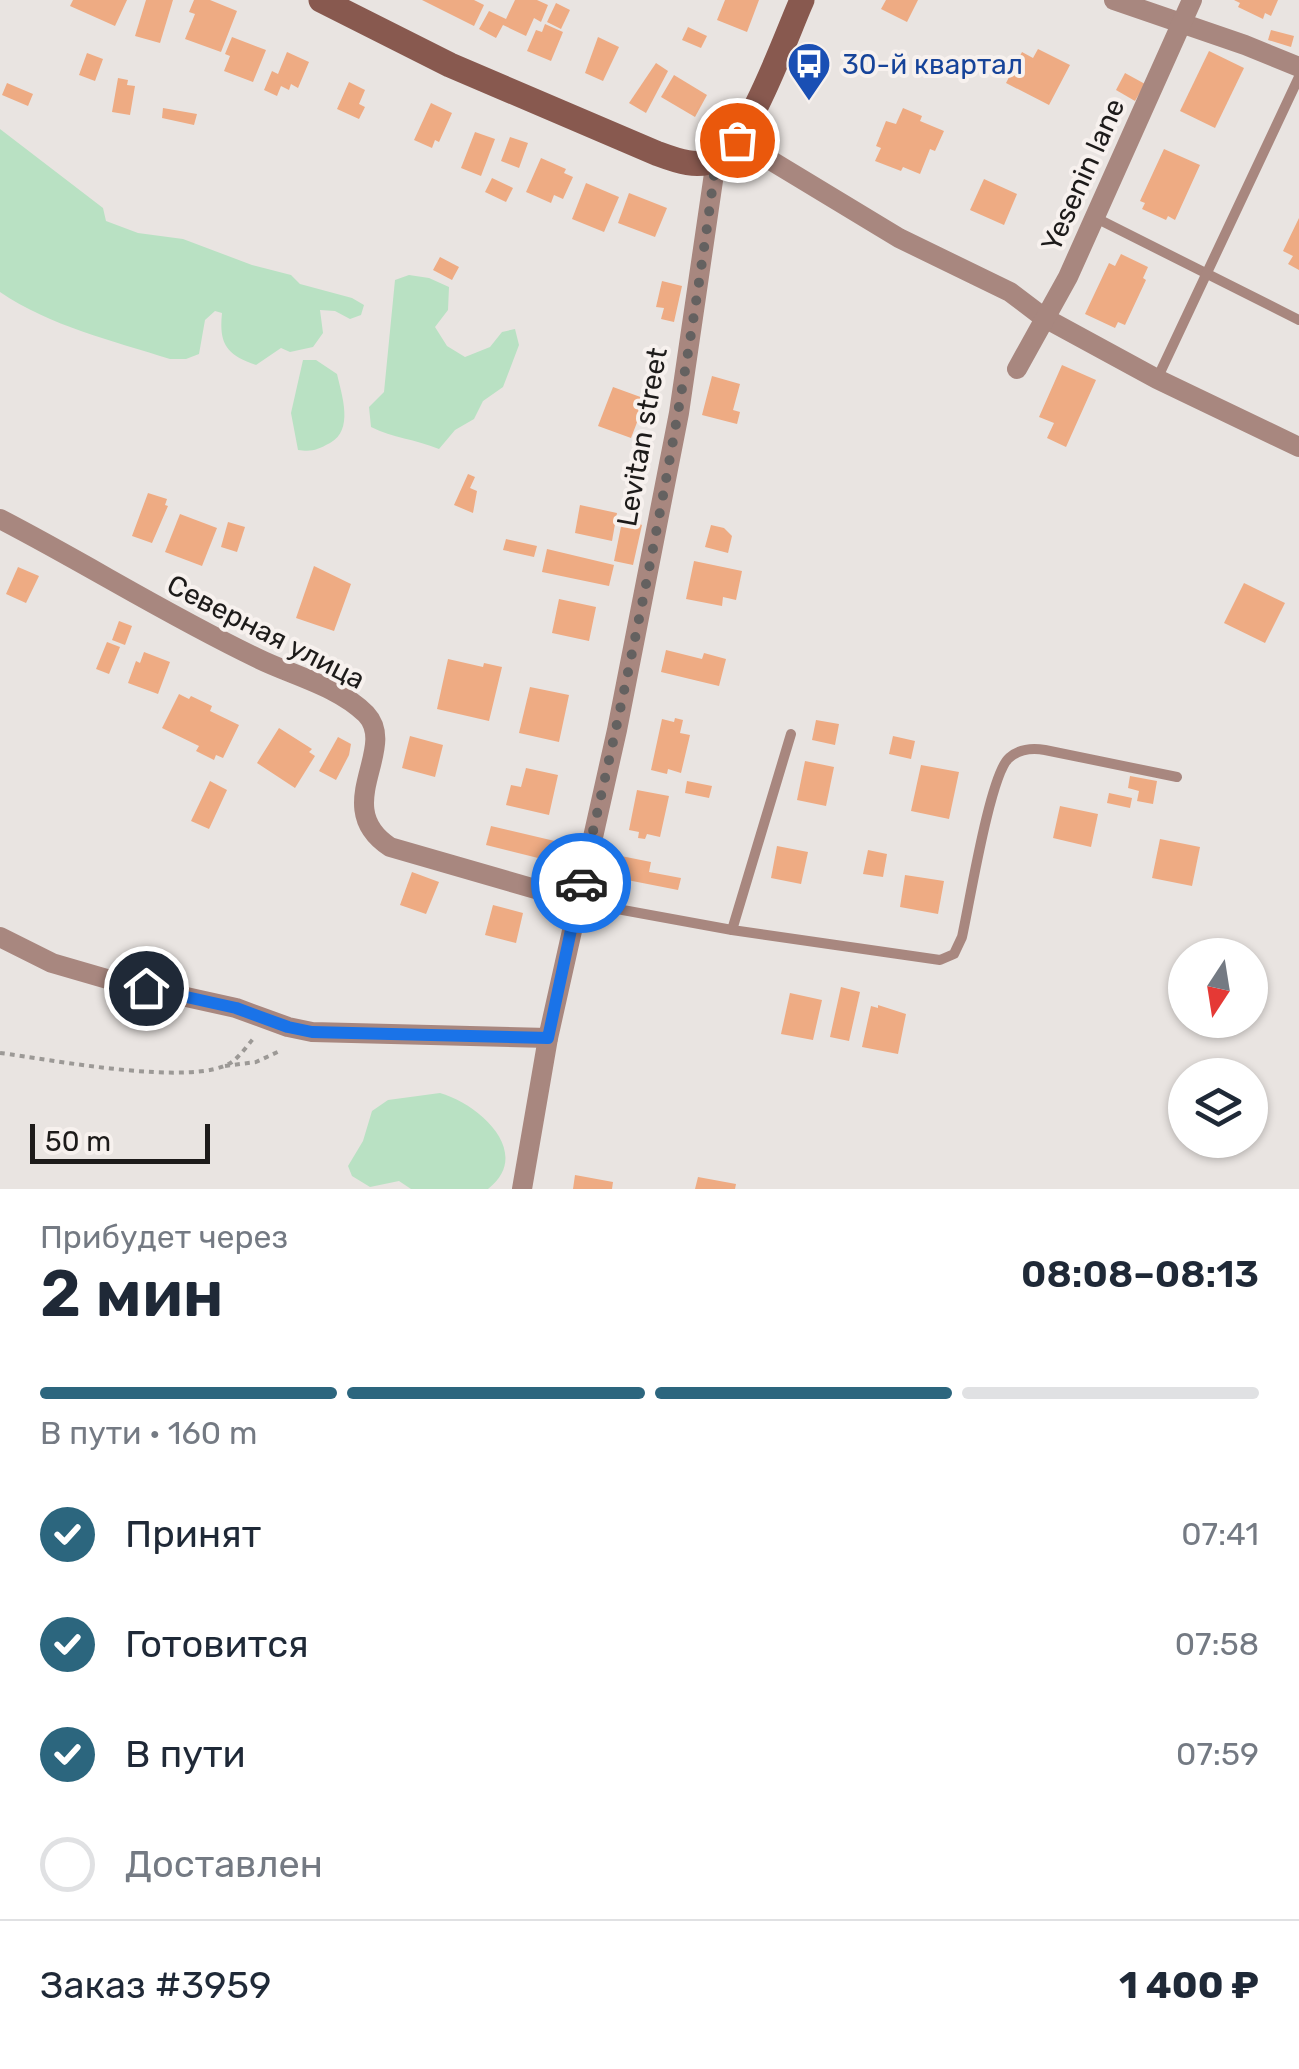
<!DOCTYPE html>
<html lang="ru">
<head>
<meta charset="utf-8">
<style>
  body { margin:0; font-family:Rubik,sans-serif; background:#f6f6f7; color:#1f2937; height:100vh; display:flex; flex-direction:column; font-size:38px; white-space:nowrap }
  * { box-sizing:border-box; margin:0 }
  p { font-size:32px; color:#747a83 }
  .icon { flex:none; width:55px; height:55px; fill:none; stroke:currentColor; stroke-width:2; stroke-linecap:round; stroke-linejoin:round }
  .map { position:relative; height:1189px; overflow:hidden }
  .sheet { display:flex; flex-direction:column; background:#fff; flex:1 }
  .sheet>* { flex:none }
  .needle { width:65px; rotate:192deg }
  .tools { position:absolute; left:1168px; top:938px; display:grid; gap:20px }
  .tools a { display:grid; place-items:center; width:100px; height:100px; border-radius:50%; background:#fff; box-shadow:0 2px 8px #0004; font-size:50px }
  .scale { position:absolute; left:30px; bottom:25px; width:180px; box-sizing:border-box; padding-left:10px; border:5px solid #1d1b1a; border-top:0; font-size:28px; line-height:35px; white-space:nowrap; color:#1d1b1a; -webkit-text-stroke:8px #f7f1ee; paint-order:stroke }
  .pin { position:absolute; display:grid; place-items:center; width:85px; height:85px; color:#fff; margin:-42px; border:5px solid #fff; border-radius:50%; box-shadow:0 2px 10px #0007 }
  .courier { position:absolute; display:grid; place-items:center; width:100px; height:100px; margin:-50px; border:8px solid #1a73e8; border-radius:50%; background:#fff; color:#222; box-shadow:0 2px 12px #0007 }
  .overview em { font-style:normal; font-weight:600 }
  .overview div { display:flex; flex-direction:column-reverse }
  .overview { display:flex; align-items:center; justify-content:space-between; height:170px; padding:0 40px }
  h1 { font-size:65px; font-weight:600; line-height:75px }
  .bar { display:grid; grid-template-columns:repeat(4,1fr); gap:15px 10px; align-content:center; height:120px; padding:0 40px }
  .bar i { height:12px; border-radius:8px; background:#e0e1e3 }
  .bar .on { background:#2c667e }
  .bar p { grid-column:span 4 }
  .line { display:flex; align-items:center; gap:25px; padding:0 40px; border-top:2px solid #e0e1e3 }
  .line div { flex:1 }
  ol { padding:0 40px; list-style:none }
  li { display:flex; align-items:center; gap:30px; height:110px }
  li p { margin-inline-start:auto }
  li .icon { padding:10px; border-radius:50%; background:#2c667e; color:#fff; stroke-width:4 }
  li:last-child { color:#747a83 }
  li i { width:55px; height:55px; border:5px solid #e0e1e3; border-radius:50% }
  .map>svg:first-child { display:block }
  .green { fill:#b9e1c3 }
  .building { fill:#eeab83 }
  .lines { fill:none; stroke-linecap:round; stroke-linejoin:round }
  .path { stroke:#9c9996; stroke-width:4; stroke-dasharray:5 5; stroke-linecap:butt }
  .lane { stroke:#a8877f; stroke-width:10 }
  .street { stroke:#a8877f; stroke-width:20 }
  .secondary { stroke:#88594f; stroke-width:25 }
  .done { stroke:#646160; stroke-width:10; stroke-dasharray:0 18 }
  .route { stroke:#1a73e8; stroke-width:12 }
  .labels { text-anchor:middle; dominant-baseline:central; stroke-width:8; stroke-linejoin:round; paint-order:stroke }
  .transit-label { font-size:28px; fill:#164399; stroke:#f7f1ee; text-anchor:start }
  .street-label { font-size:28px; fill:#1d1b1a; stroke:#f7f1ee }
</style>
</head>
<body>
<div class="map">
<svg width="1299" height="1189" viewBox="0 0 1299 1189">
  <rect width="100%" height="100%" fill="#e9e4e1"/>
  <g class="green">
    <path d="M0 129 103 208 106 221 138 233 183 239 252 265 291 275 300 284 352 298 364 305 361 315 350 319 335 311 320 310 323 333 313 347 290 352 281 348 256 365C225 355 219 342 222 313L215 311 205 320 199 354 186 359H170C113 341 50 326 0 292Z"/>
    <path d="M409 275 429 278 449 287 448 310 435 327 447 346 465 357 490 347 502 332 515 329 519 345 503 387 483 401 474 419 455 430 439 449C415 439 393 438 371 427L369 407 384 392 395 280Z"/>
    <path d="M303 360H316L337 374C342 396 354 430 330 443 317 450 312 452 298 450L291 413Z"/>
    <path d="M440 1093C479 1104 534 1153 488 1189H411L399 1181 370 1187 352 1176 348 1166 363 1141 372 1111 388 1100Z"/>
  </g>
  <g class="building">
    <polygon points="73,0 127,0 115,26 70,6"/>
    <polygon points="146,0 173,0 160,43 135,36"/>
    <polygon points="194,0 210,0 237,11 221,52 185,39 195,14 189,12"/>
    <polygon points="422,0 474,0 484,5 474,26"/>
    <polygon points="515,0 537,0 548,5 541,22 534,18 526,36 503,25 496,38 479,29 489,11 506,19"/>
    <polygon points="725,0 759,0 747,32 717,20"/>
    <polygon points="886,0 918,0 907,22 881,9"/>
    <polygon points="1234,0 1278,0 1271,16 1265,13 1263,19 1238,7 1240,3"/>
    <polygon points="556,3 570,10 561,29 547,22"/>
    <polygon points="545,24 563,32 551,61 527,51 536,30 542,32"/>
    <polygon points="688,27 707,36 701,48 682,40"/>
    <polygon points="1271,30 1294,36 1291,47 1268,40"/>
    <polygon points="232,37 266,50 253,82 224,71 230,56 225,54"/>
    <polygon points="598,37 619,47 603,81 585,73"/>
    <polygon points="1038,49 1070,65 1049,105 1006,83 1022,52 1033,58"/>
    <polygon points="1209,51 1244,68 1215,128 1180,111"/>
    <polygon points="287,52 309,62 298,88 291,84 289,90 281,86 277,96 264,90 272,71 278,74"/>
    <polygon points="87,53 103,59 95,81 79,75"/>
    <polygon points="656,63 668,71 646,113 629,103"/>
    <polygon points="1125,73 1145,84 1135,101 1116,90"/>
    <polygon points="674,75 707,95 695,117 661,97"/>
    <polygon points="118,78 128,80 127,85 135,86 130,115 112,112"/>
    <polygon points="349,82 365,90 359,104 365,107 359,119 337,109"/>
    <polygon points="7,83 33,94 28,106 2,95"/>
    <polygon points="431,103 452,113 439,142 435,140 432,148 414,140"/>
    <polygon points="163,108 197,114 194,125 162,118"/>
    <polygon points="903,108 922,116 920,121 944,131 935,151 930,149 920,174 903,167 901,171 875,161 881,148 876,146 886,121 896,124"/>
    <polygon points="475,132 495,139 481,176 461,168"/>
    <polygon points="510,137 528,143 519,168 501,161"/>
    <polygon points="1164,149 1200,165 1175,220 1168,216 1166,220 1142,209 1145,203 1140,201"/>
    <polygon points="541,158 566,169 564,173 573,177 563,199 554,195 551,203 526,192"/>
    <polygon points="492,178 513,188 506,202 485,192"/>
    <polygon points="984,179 1017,194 1004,225 970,210"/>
    <polygon points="586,183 619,197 604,232 572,219"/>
    <polygon points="629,193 667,208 655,237 618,223"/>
    <polygon points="1299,218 1299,270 1288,264 1293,256 1283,251"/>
    <polygon points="1121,254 1148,267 1143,278 1146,280 1125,325 1118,322 1115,328 1085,314 1109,263 1115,266"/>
    <polygon points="440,257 459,267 452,280 433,270"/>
    <polygon points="662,281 682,286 674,322 661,319 664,308 656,307"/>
    <polygon points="1062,365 1096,380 1066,447 1047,438 1054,423 1039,417"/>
    <polygon points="712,376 740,384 733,410 740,412 737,424 702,415"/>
    <polygon points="613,387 646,399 631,438 598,426"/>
    <polygon points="468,474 475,477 470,488 477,491 473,513 454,505"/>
    <polygon points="148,493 167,499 165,505 168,506 152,543 132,536"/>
    <polygon points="580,505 617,513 612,541 575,533"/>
    <polygon points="180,514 217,528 202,566 165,552"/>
    <polygon points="623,517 642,525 633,565 614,561"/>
    <polygon points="228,522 245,527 237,552 221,547"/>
    <polygon points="711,525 724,528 732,536 728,553 705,547"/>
    <polygon points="506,539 537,546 534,557 503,550"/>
    <polygon points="547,549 614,565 609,586 542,572"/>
    <polygon points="694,561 742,571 736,600 723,597 722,606 686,599"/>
    <polygon points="314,566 351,584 334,631 296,618"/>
    <polygon points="18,567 39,576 26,603 6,594"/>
    <polygon points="1244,583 1285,603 1265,643 1224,623"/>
    <polygon points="559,599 596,607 589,641 552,633"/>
    <polygon points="119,621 132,626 125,645 112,640"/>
    <polygon points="107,642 120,647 109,674 96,669"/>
    <polygon points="666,650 702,659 704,653 726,659 719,686 661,672"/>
    <polygon points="144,652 170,662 158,694 128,683 136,661 140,663"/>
    <polygon points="448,659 483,667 484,663 502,667 489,721 437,709"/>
    <polygon points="530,687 569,695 559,742 519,733"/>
    <polygon points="179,694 189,699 191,696 212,706 210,711 239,725 223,758 216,755 214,760 196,751 199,746 162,728"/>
    <polygon points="675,718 683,720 680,733 690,735 681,773 668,769 667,774 651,770 662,719 674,722"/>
    <polygon points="816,720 839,724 835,745 812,740"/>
    <polygon points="279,728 312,749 309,752 315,756 295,788 257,763"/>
    <polygon points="410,736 443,745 435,777 402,768"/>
    <polygon points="893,736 915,741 911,759 889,754"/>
    <polygon points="338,737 351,744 349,755 336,780 319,771"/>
    <polygon points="805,761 834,767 826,806 797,800"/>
    <polygon points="921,765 959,772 949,819 911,811"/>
    <polygon points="526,768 558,775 549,815 506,805 511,785 521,787"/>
    <polygon points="1130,776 1157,781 1153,804 1137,801 1139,791 1128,788"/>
    <polygon points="210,781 227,790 209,829 191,821"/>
    <polygon points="687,781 712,786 709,798 685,793"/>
    <polygon points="637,790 669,796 660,837 647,834 645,839 638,838 639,832 629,830"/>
    <polygon points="1109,793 1132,798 1130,808 1107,803"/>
    <polygon points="1060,806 1098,814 1091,847 1053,838"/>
    <polygon points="491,826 559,842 554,862 486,845"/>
    <polygon points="1160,839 1200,847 1192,886 1152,878"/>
    <polygon points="777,846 808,852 801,884 771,878"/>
    <polygon points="868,850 887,854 883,877 863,874"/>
    <polygon points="616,855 651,862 649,872 681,878 678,890 612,877"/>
    <polygon points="412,872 439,882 426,914 400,905"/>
    <polygon points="905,875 944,881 938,914 900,907"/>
    <polygon points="493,905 523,913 516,943 485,935"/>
    <polygon points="841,987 860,992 849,1041 830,1037"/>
    <polygon points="790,993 822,1000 813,1040 781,1034"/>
    <polygon points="878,1005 906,1014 898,1054 862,1047 871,1006 878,1008"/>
    <polygon points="575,1175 613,1182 612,1189 573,1189"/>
    <polygon points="698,1177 736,1184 735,1189 695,1189"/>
  </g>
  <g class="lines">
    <g class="path">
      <path d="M0 1053C49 1059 194 1088 232 1062 240 1056 247 1046 253 1039"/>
      <polyline points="225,1066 256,1062 282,1050"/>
    </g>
    <g class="lane">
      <polyline points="1094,217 1299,320"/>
      <polyline points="1157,379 1299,77"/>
      <path d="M579 902 732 930 940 960 954 954 962 937C969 906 990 774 1009 758 1019 749 1033 748 1045 750L1177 777"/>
      <polyline points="732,930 791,734"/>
    </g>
    <g class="street">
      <polyline points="1114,0 1245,45 1299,67"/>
      <polyline points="737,140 899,238 1010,292 1043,317 1157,379 1299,447"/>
      <polyline points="1017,369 1068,277 1192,0"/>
      <path d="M0 519C87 564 169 616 257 658 291 675 338 686 366 714 399 749 329 807 390 847L577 901"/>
      <polyline points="0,937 52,963 114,981 236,1008 288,1027 312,1032 548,1038"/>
      <polyline points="522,1189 548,1038 617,730 679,413 716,160"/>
    </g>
    <path class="secondary" d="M321 0 450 65 656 153C675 160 697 169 717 159 749 142 786 36 802 0"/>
  </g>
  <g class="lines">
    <path class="done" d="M581 883C637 644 685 403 716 160L737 140"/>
    <polyline class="route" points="146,988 236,1008 288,1027 312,1032 548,1038 581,883"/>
  </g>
  <defs>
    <symbol id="bus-pin" viewBox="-11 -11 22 30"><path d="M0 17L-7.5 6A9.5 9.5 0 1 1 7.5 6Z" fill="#1a4fb4" stroke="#f7f1ee"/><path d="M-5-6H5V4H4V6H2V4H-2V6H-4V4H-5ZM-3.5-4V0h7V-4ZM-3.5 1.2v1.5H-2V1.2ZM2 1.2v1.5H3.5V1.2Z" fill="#fff"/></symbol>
  </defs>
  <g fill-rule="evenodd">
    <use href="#bus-pin" x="784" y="39" width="50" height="68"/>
  </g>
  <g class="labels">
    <g class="transit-label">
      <text x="842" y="64">30-й квартал</text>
    </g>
    <g class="street-label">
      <text transform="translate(1083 175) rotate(-66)">Yesenin lane</text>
      <text transform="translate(642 437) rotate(-80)">Levitan street</text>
      <text transform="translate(266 632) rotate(27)">Северная улица</text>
    </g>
  </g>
</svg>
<div class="tools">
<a><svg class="needle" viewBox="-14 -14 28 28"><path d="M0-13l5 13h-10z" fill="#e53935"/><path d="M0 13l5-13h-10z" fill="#747a83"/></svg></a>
<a><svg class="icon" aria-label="layers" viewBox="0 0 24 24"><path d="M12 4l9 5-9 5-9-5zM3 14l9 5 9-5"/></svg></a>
</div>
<div class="scale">50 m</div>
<div class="pin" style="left:737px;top:140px;background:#ea580c"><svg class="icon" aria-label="bag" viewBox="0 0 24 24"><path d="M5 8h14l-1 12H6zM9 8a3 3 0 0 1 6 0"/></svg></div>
<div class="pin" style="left:146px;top:988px;background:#1f2937"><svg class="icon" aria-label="home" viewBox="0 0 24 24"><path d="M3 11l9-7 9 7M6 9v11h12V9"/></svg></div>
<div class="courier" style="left:581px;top:883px"><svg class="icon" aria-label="car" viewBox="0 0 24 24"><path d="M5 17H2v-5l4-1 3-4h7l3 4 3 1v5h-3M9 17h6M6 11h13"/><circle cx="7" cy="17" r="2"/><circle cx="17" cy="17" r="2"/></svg></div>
</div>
<section class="sheet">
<div class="overview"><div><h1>2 мин</h1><p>Прибудет через</p></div><em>08:08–08:13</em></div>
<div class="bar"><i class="on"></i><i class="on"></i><i class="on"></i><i></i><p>В пути · 160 m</p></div>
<ol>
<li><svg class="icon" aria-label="check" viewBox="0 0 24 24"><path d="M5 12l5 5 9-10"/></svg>Принят<p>07:41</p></li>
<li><svg class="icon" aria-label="check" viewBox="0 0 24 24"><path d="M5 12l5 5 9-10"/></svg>Готовится<p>07:58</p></li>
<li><svg class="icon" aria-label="check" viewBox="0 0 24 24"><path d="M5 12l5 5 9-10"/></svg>В пути<p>07:59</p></li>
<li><i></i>Доставлен</li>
</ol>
<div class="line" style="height:130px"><div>Заказ #3959</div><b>1 400 ₽</b></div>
</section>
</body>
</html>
